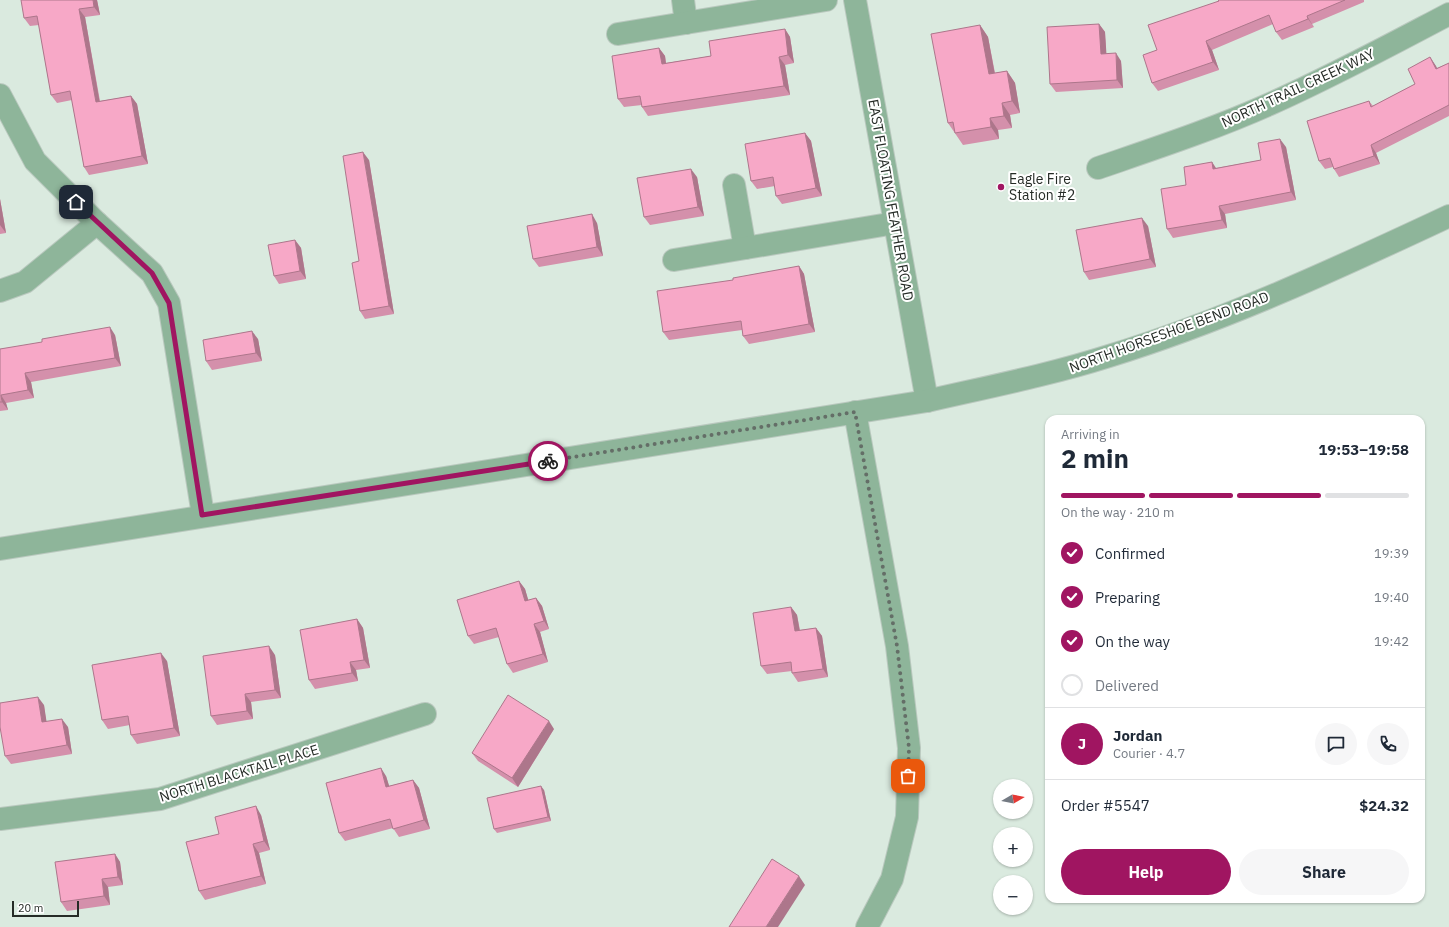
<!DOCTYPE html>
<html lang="en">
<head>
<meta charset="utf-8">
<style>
  body { margin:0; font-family:"IBM Plex Sans",sans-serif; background:#f6f6f7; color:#1f2937; height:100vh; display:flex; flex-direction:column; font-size:15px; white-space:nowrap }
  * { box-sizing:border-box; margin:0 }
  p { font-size:13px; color:#747a83 }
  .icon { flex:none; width:22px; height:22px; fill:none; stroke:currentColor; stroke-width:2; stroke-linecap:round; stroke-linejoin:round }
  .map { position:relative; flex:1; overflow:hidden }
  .panel { position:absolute; left:1045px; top:415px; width:380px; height:488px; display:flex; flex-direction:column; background:#fff; border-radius:12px; box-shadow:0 1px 3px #0004 }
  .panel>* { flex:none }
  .needle { width:26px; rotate:80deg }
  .tools { position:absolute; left:993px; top:779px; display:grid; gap:8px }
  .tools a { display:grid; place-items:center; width:40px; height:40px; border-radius:50%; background:#fff; box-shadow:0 1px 3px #0004; font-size:20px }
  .scale { position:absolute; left:12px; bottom:10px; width:67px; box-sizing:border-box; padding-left:4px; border:2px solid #252b26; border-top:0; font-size:11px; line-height:14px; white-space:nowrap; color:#252b26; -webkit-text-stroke:3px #fff; paint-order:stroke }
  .pin { position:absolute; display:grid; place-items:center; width:34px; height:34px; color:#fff; margin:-17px; border-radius:8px; box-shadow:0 2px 6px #0006 }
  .courier { position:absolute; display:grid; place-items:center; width:40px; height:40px; margin:-20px; border:3px solid #a01561; border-radius:50%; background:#fff; color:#222; box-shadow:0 1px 5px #0007 }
  .overview em { font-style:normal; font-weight:700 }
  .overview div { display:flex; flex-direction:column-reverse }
  .overview { display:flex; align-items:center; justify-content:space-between; height:68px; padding:0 16px }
  h1 { font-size:26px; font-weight:700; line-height:30px }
  .bar { display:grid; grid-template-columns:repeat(4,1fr); gap:6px 4px; align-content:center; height:48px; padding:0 16px }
  .bar i { height:5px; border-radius:3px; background:#e0e1e3 }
  .bar .current { background:#a01561 }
  .bar p { grid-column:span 4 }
  .line { display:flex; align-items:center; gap:10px; padding:0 16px; border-top:1px solid #e0e1e3 }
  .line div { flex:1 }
  .round { display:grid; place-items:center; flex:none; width:42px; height:42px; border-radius:21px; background:#f6f6f7 }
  ol { padding:0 16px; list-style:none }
  li { display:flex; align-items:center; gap:12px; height:44px }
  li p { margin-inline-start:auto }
  li .icon { padding:4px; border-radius:50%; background:#a01561; color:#fff; stroke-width:4 }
  li:last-child { color:#747a83 }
  li i { width:22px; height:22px; border:2px solid #e0e1e3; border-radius:50% }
  .cta { display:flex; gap:8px; margin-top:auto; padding:8px 16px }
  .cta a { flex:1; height:46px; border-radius:24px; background:#a01561; color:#fff; font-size:16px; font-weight:700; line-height:46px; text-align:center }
  .cta a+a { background:#f6f6f7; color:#1f2937 }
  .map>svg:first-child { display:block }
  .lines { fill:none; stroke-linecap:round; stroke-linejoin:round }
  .minor-casing { stroke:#b9c8be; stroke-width:24 }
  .tertiary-casing { stroke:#b9c8be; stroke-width:24 }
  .minor { stroke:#8eb59a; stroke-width:22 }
  .tertiary { stroke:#8eb59a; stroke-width:22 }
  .wall { fill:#d490ab }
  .shaded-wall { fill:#ad768b }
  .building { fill:#f7a8c7; stroke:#ad768b }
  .done { stroke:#646e67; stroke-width:4; stroke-dasharray:0 7.2 }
  .route { stroke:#a01561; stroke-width:5 }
  .poi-dot { fill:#a01561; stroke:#fff; stroke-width:1.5 }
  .labels { text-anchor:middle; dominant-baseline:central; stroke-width:4; stroke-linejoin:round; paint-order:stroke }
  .street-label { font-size:14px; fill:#252b26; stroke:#fff }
  .poi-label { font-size:14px; fill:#252b26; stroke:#fff; text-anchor:start }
</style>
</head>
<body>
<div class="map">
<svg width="1449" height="927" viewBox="0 0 1449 927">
  <rect width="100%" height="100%" fill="#daeadf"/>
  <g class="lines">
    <defs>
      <g id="minor">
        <polyline points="683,0 686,23"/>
        <polyline points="618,34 826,0"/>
        <polyline points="0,95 35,161 97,223 152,273 169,303 203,515"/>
        <path d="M1098 168C1156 148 1214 129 1270 104 1331 77 1390 45 1449 14"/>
        <polyline points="734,185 745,248"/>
        <polyline points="674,260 895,223"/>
        <polyline points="0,291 25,282 97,223"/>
        <polyline points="855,412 897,646 909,748 907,817 892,879 867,927"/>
        <polyline points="0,819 160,799 425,714"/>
      </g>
      <g id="tertiary">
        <polyline points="855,0 927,401"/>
        <path d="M0 549 927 401C988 387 1049 375 1109 356 1226 320 1338 268 1449 216"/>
      </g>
    </defs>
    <use href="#minor" class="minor-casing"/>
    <use href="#tertiary" class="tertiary-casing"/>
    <use href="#minor" class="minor"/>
    <use href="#tertiary" class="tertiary"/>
  </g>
  <g class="wall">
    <polygon points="97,0 100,15 85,17 100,101 131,96 137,104 148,164 89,175 84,167 72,100 57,103 51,95 39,25 30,26 24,18"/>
    <polygon points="1218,0 1364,0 1364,2 1312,24 1314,27 1282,40 1276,32 1273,24 1212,50 1219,70 1158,91 1152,83 1157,50 1219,1"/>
    <polygon points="1099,24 1105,32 1106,54 1121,61 1123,88 1056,92 1050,84"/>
    <polygon points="980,25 988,37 995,73 1007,71 1015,83 1020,113 1010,115 1012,128 998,130 999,139 963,145 948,123"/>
    <polygon points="785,29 790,37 794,63 785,65 790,95 648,116 642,107 642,105 624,107 618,99 659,48 665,56 666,63 711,56"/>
    <polygon points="1430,57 1437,68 1449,63 1449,116 1376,153 1380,164 1339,177 1334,169 1333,167 1325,169 1319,161 1369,101 1373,106 1415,84"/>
    <polygon points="805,133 811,141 822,196 782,204 776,196 775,186 757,189 751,181"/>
    <polygon points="1286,147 1296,200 1225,214 1227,228 1173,238 1167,229 1186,185 1212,162 1216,168 1261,160"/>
    <polygon points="369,160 394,314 365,319 360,311 359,261"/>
    <polygon points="697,177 704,216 650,225 644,217"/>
    <polygon points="0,199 6,233 0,234"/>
    <polygon points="597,223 603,256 539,267 533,259"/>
    <polygon points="1148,226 1156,267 1089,280 1084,272"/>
    <polygon points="295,240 301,248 306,279 279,284 274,276"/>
    <polygon points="799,266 804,274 815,332 749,344 743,336 742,330 669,340 663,332 733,280"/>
    <polygon points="115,335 121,366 31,382 34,398 6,403 8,410 0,411 0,349"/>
    <polygon points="258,339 262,361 212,370 206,361"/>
    <polygon points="519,581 525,589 528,600 536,598 542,606 549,629 540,632 548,662 513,673 507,664 499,637 474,644 468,636"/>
    <polygon points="791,607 797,615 800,630 816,628 822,636 828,677 798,682 792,673 792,671 767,674 761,666"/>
    <polygon points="357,619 363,628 370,668 356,670 358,681 315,689 309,680"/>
    <polygon points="275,655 281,698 251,702 253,719 217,725 211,716"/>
    <polygon points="167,661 180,736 137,744 131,735 130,725 108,729 102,720"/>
    <polygon points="44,705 46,722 68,727 72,754 11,764 5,756"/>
    <polygon points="554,729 518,787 478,761 472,753"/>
    <polygon points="386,776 389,786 413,780 419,788 430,829 399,837 393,828 345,841 339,833"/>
    <polygon points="544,790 551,821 497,833 494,829"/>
    <polygon points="261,815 270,850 259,853 266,884 205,900 199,891 219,834"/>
    <polygon points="115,854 120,862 123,885 108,887 110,905 67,911 61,902"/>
  </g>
  <g class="shaded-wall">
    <polygon points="93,0 97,0 100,15 94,7"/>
    <polygon points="79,9 85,17 101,110 96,102"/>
    <polygon points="1307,16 1312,24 1314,27 1308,19"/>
    <polygon points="1099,24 1105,32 1107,62 1101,54"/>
    <polygon points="980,25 988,37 997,86 989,74"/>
    <polygon points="785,29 790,37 794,63 788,55"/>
    <polygon points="1206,41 1212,50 1219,70 1213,62"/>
    <polygon points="659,48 665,56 667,72 662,64"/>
    <polygon points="1116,53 1121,61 1123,88 1117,80"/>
    <polygon points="779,57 785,65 790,95 784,86"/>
    <polygon points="1430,57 1436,66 1441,77 1436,69"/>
    <polygon points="1007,71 1015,83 1020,113 1012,101"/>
    <polygon points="131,96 137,104 148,164 142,156"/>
    <polygon points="1002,103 1010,115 1012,128 1004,116"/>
    <polygon points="990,118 998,130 999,139 991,127"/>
    <polygon points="805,133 811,141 822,196 816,188"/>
    <polygon points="1280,139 1286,147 1296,200 1291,192"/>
    <polygon points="1371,145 1376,153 1380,164 1374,156"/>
    <polygon points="363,152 369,160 394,314 389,306"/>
    <polygon points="1212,162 1217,170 1213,169"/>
    <polygon points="691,169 697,177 704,216 698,207"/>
    <polygon points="0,199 6,233 0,225"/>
    <polygon points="1219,206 1225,214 1227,228 1222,220"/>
    <polygon points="592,214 597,223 603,256 597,247"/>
    <polygon points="1142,218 1148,226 1156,267 1150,259"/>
    <polygon points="295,240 301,248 306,279 300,271"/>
    <polygon points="799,266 804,274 815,332 809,324"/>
    <polygon points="110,327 115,335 121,366 115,358"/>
    <polygon points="252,331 258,339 262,361 256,353"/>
    <polygon points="25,373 31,382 34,398 28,390"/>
    <polygon points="1,395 6,403 8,410 2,402"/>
    <polygon points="519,581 525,589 531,609 525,601"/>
    <polygon points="536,598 542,606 549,629 544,621"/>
    <polygon points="791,607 797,615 801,639 795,631"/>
    <polygon points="357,619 363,628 370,668 364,660"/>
    <polygon points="534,624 540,632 548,662 543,654"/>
    <polygon points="816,628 822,636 828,677 823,669"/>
    <polygon points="269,646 275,655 281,698 275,690"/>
    <polygon points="161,653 167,661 180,736 174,728"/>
    <polygon points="350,662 356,670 358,681 352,673"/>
    <polygon points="245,694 251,702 253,719 247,711"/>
    <polygon points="38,697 44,705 48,731 42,722"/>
    <polygon points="62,719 68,727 72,754 67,745"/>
    <polygon points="549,721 554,729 518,787 512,778"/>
    <polygon points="381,768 386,776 392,795 386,787"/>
    <polygon points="413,780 419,788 430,829 424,820"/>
    <polygon points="541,786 544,790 551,821 548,817"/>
    <polygon points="256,806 261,815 270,850 264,841"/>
    <polygon points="253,844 259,853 266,884 261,876"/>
    <polygon points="115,854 120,862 123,885 118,877"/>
    <polygon points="799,876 805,885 778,927 766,927"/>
    <polygon points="102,879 108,887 110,905 104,896"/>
  </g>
  <g class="building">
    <polygon points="21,0 93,0 94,7 79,9 96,102 131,96 142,156 84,167 70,91 51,95 37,16 24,18"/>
    <polygon points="1218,0 1345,0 1307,16 1308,19 1276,32 1269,15 1206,41 1213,62 1152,83 1143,55 1157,50 1148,25 1219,1"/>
    <polygon points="1099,24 1101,54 1116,53 1117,80 1050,84 1047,27"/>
    <polygon points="980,25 989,74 1007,71 1012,101 1002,103 1004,116 990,118 991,127 955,133 953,122 948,123 931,34"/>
    <polygon points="785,29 788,55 779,57 784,86 642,107 640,96 618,99 612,56 659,48 662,64 711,56 709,41"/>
    <polygon points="1430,57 1436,69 1449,63 1449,105 1371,145 1374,156 1334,169 1330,158 1319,161 1307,121 1369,101 1371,107 1415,84 1408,69"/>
    <polygon points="805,133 816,188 776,196 773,177 751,181 745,144"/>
    <polygon points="1280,139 1291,192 1219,206 1222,220 1167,229 1161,189 1186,185 1184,167 1212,162 1213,169 1261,160 1258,143"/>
    <polygon points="363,152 389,306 360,311 352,263 359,261 343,156"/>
    <polygon points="691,169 698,207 644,217 637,178"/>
    <polygon points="592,214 597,247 533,259 527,226"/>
    <polygon points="1142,218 1150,259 1084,272 1076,230"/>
    <polygon points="295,240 300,271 274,276 268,245"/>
    <polygon points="799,266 809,324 743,336 741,321 663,332 657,291 733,280 733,278"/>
    <polygon points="110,327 115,358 25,373 28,390 1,395 2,402 0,402 0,349 42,342 42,339"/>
    <polygon points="252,331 256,353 206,361 203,340"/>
    <polygon points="519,581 525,601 536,598 544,621 534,624 543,654 507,664 496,628 468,636 457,600"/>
    <polygon points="791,607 795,631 816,628 823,669 792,673 791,662 761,666 753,613"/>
    <polygon points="357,619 364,660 350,662 352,673 309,680 300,630"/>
    <polygon points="269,646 275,690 245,694 247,711 211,716 203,656"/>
    <polygon points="161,653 174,728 131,735 128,716 102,720 92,665"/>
    <polygon points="508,695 549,721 512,778 472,753"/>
    <polygon points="38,697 42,722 62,719 67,745 5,756 0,727 0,703"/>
    <polygon points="381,768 386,787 413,780 424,820 393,829 390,819 339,833 326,783"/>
    <polygon points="541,786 548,817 494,829 487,798"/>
    <polygon points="256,806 264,841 253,844 261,876 199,891 186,842 219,834 215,817"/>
    <polygon points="115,854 118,877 102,879 104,896 61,902 55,862"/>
    <polygon points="772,859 799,876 766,927 729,927"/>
  </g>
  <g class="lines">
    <polyline class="done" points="548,461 855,412 897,646 909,748 908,776"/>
    <polyline class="route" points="76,202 152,273 169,303 202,515 548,461"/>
  </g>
  <circle class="poi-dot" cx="1001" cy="187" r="4"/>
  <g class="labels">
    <g class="street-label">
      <text transform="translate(1298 88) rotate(-25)">NORTH TRAIL CREEK WAY</text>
      <text transform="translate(891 200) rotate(80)">EAST FLOATING FEATHER ROAD</text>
      <text transform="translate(1169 332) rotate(-20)">NORTH HORSESHOE BEND ROAD</text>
      <text transform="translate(239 773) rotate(-17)">NORTH BLACKTAIL PLACE</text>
    </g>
    <g class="poi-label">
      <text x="1009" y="179">Eagle Fire<tspan x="1009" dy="16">Station #2</tspan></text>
    </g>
  </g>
</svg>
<div class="tools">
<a><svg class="needle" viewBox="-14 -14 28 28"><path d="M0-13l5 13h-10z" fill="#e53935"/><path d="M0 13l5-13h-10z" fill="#747a83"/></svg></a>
<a>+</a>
<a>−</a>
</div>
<div class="scale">20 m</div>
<div class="pin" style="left:908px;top:776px;background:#ea580c"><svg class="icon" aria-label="bag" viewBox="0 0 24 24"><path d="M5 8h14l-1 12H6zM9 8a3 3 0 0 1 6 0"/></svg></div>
<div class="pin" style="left:76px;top:202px;background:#1f2937"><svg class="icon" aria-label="home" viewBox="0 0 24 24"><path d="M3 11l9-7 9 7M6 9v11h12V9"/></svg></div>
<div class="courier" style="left:548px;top:461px"><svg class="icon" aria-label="bike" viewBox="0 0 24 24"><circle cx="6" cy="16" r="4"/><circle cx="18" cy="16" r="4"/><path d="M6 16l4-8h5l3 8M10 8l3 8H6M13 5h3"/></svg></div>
<section class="panel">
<div class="overview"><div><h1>2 min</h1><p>Arriving in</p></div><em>19:53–19:58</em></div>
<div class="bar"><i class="current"></i><i class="current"></i><i class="current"></i><i></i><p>On the way · 210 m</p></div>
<ol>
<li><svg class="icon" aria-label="check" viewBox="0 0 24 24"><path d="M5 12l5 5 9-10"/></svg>Confirmed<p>19:39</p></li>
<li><svg class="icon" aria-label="check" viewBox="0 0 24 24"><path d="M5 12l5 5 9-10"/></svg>Preparing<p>19:40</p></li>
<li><svg class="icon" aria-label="check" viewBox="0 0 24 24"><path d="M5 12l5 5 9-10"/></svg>On the way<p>19:42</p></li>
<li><i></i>Delivered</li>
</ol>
<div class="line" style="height:72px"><b class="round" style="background:#a01561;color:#fff">J</b><div><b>Jordan</b><p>Courier · 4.7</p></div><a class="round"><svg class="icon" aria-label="chat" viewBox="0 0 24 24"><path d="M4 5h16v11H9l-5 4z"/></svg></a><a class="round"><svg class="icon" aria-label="phone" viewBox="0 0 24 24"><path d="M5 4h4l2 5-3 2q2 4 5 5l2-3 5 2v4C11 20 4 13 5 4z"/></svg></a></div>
<div class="line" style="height:52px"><div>Order #5547</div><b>$24.32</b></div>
<div class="cta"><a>Help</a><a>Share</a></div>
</section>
</div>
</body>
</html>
